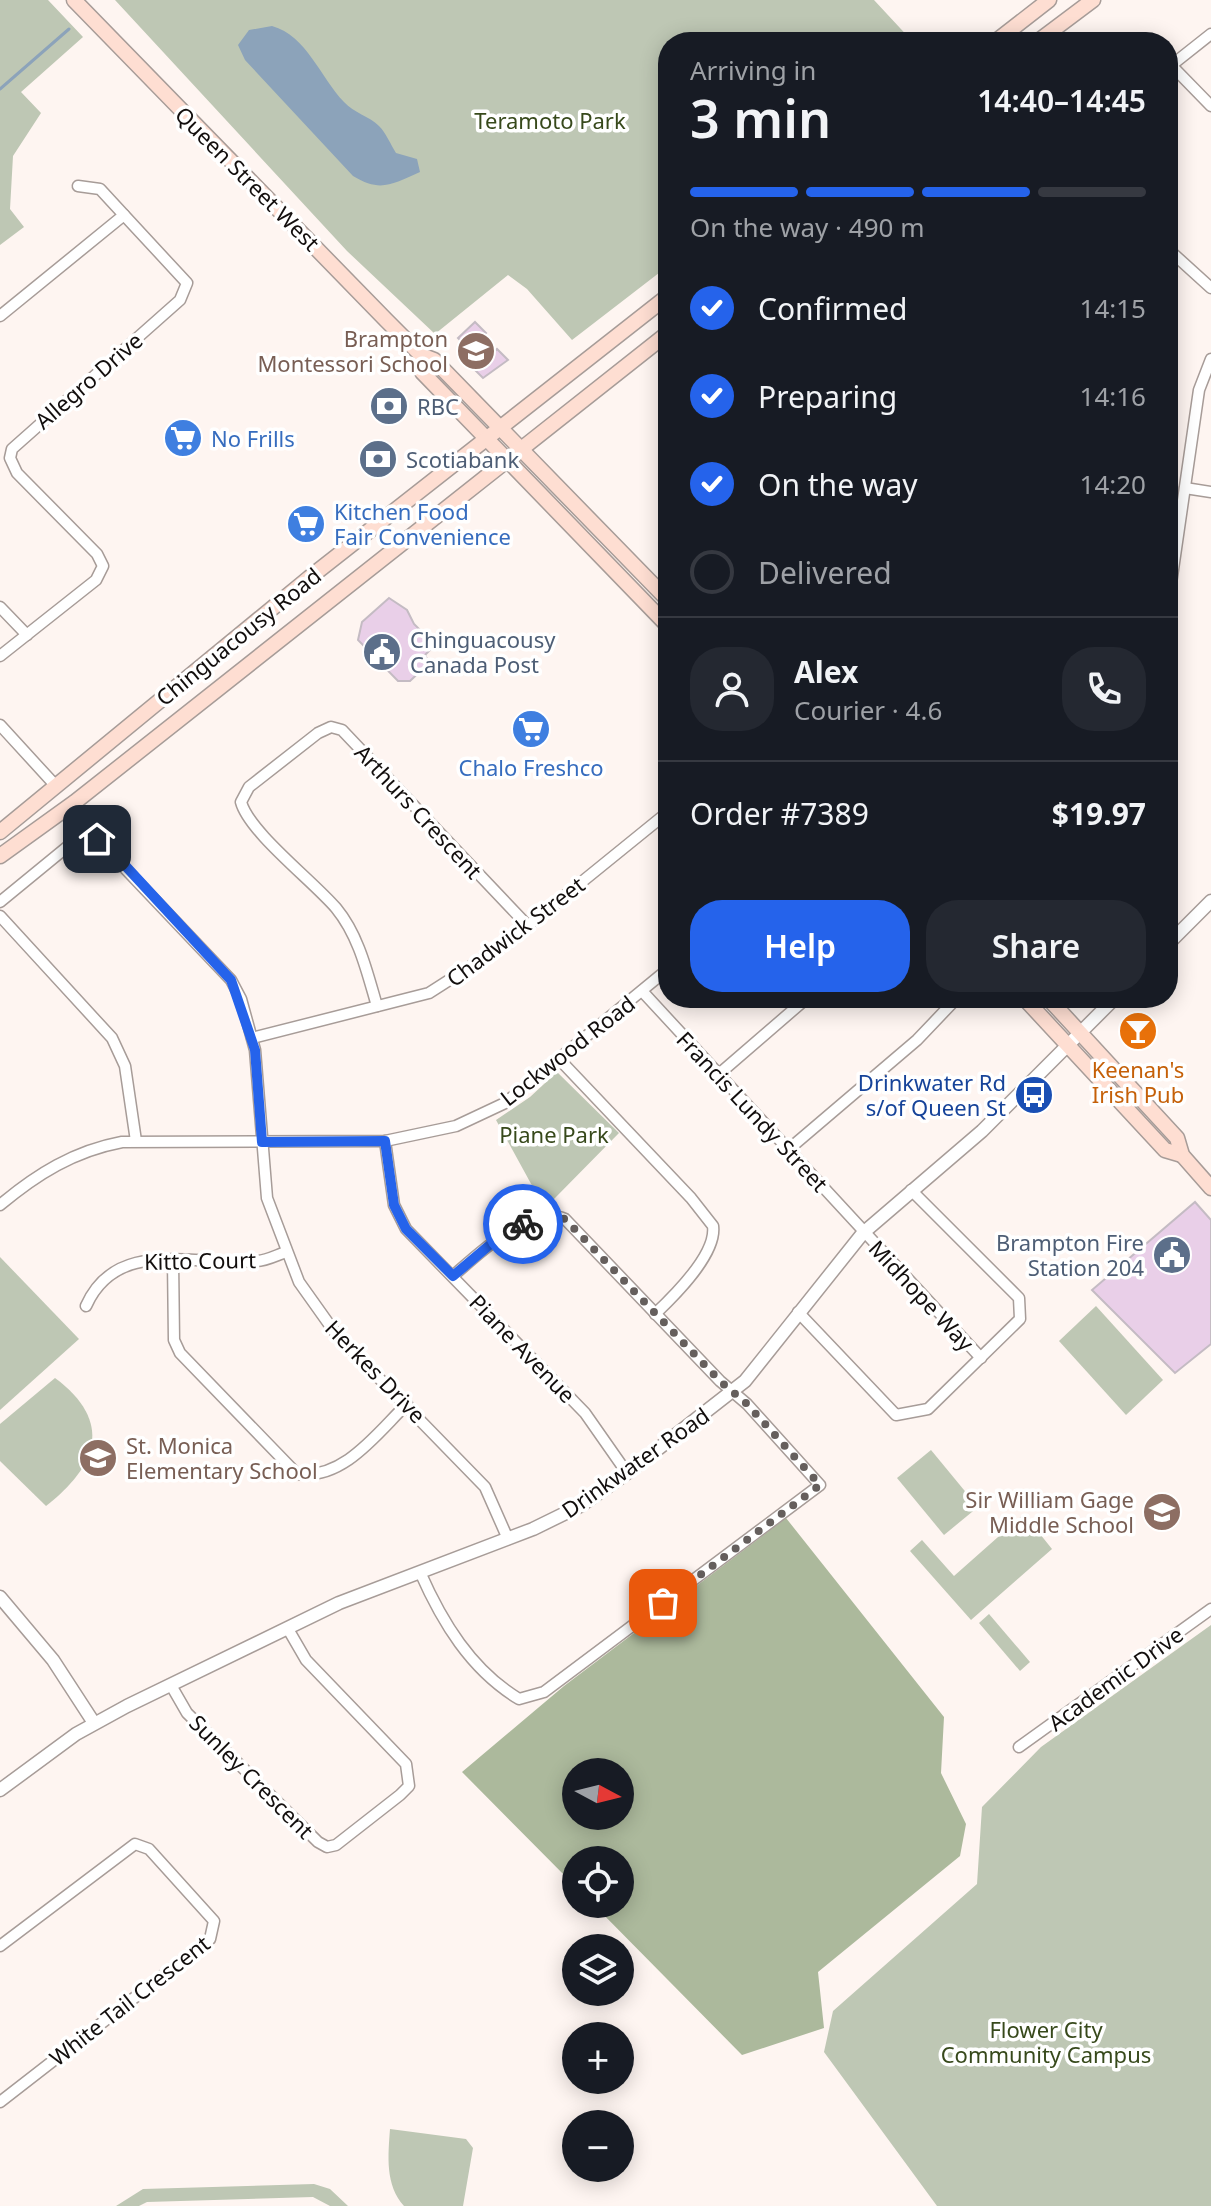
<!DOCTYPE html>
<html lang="en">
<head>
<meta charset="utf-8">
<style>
  body { margin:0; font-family:"Noto Sans",sans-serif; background:#242831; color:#f1f3f6; height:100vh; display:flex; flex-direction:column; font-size:30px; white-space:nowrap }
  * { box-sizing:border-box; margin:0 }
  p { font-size:26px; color:#9ea1a6 }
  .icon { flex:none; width:44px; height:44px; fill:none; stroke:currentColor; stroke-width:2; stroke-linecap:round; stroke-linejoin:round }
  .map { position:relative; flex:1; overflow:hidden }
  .sheet { position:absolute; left:658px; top:32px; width:520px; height:976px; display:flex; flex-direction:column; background:#171b24; border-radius:32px; box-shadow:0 4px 20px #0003 }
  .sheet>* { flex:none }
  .needle { width:52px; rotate:97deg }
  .controls { position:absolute; left:562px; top:1758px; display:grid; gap:16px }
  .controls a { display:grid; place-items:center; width:72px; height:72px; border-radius:50%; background:#171b24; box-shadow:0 4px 20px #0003; font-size:40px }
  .pin { position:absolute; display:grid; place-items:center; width:68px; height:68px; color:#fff; margin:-34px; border-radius:16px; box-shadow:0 4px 12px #0006 }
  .courier { position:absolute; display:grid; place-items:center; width:80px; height:80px; margin:-40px; border:6px solid #2563eb; border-radius:50%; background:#fff; color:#222; box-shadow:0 2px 10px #0007 }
  .head em { font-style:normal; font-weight:600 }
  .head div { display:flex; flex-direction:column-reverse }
  .head { display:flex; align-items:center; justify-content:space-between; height:136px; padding:0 32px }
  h1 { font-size:52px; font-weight:600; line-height:60px }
  .bar { display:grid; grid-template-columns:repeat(4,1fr); gap:12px 8px; align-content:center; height:96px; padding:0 32px }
  .bar i { height:10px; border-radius:6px; background:#363941 }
  .bar .active { background:#2563eb }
  .bar p { grid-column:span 4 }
  .line { display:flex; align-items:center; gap:20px; padding:0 32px; border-top:2px solid #363941 }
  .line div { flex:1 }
  .round { display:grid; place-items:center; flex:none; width:84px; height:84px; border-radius:32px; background:#242831 }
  ol { padding:0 32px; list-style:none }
  li { display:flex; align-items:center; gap:24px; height:88px }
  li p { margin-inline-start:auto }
  li .icon { padding:8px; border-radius:50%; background:#2563eb; color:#fff; stroke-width:4 }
  li:last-child { color:#9ea1a6 }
  li i { width:44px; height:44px; border:4px solid #363941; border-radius:50% }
  .action { display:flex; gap:16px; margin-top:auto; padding:16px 32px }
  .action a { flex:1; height:92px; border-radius:32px; background:#2563eb; color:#fff; font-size:32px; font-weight:600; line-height:92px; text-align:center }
  .action a+a { background:#242831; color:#f1f3f6 }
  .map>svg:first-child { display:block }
  .green { fill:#bec7b4 }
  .forest { fill:#acb99c; fill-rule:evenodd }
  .water { fill:#8ca3ba }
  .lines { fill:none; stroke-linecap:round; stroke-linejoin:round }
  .stream { stroke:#8ca3ba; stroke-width:3 }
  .building { fill:#e9cfe8; stroke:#c4bbc3; stroke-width:2 }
  .minor-casing { stroke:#a79c98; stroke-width:13 }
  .tertiary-casing { stroke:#a79c98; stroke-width:15 }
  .secondary-casing { stroke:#a79c98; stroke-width:17 }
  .minor { stroke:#fff; stroke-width:10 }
  .tertiary { stroke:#fff; stroke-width:12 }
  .secondary { stroke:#feded2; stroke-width:14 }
  .done { stroke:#655f5d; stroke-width:8; stroke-dasharray:0 14.4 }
  .route { stroke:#2563eb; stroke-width:10 }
  .labels { text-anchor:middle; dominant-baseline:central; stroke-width:7; stroke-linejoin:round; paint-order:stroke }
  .park-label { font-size:22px; fill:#37491b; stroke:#fff }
  .street-label { font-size:22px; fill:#120e0d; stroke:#fff }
  .education-label { font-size:22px; fill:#785e54; stroke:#fff; text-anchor:end }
  .service-label { font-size:22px; fill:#4e5e75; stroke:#fff; text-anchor:start }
  .shop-label { font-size:22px; fill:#366cbe; stroke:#fff; text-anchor:start }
  .food-label { font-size:22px; fill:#c56008; stroke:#fff }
  .transit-label { font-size:22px; fill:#164399; stroke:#fff; text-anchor:end }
</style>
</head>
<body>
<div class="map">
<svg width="1211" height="2206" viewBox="0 0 1211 2206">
  <rect width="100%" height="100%" fill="#fef5f1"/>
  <g class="green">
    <polygon points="0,0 48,0 83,37 21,92 41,113 13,156 10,209 24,227 0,245"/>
    <polygon points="115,0 874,0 913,42 668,42 668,266 572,340 527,289 508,275 435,334 347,251"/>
    <polygon points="557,1072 619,1133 554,1199 541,1202 496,1120 530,1097"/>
    <polygon points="0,1257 79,1339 0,1410"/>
    <polygon points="1096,1306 1163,1380 1126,1415 1059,1341"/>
    <path d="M55 1378C114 1422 97 1466 46 1506L0 1461V1424Z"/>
    <polygon points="931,1450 978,1507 944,1535 897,1478"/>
    <polygon points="1024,1514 1052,1549 971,1620 910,1551 922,1540 954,1576"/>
    <polygon points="989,1614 1030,1662 1020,1671 979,1623"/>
    <polygon points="1211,1625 1211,2206 937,2206 824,2052 833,2011 977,1884 982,1807 1041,1747"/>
    <path d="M390 2129 466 2139 473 2148 463 2206H404C385 2185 388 2156 390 2129Z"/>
    <polygon points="314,2184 330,2189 348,2206 330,2206 313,2197 147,2202 139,2206 116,2206 143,2189"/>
  </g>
  <path class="forest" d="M786 1518 944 1717 941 1773 966 1824 960 1856 818 1972 824 2028 742 2055 593 1904H620V1860H576V1887L462 1772 564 1686ZM576 1772H620V1816H576Z"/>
  <path class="water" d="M272 26C307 36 320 77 344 102 354 113 369 116 379 126 386 133 391 145 396 153L417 159 420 172C392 184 381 193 353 176L245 60 238 45 249 30Z"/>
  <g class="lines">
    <polyline class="stream" points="0,89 69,29"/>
  </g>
  <g class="building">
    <polygon points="475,322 486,333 477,342 490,356 497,349 508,360 483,378 461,356 469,349 458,338"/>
    <polygon points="389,598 407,610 414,624 435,645 425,655 429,663 410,681 398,681 358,640 362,622"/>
    <polygon points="1195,1202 1211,1220 1211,1344 1175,1373 1092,1290"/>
  </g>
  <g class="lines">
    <defs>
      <g id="minor">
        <polyline points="1172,66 1211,106"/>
        <polyline points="1168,68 1211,34"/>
        <polyline points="78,186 100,189 124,215"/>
        <polyline points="1168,249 1211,288"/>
        <polyline points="0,316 124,215 187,283 180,300 12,449 10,458 17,473 97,554 103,566 96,580 0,656"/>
        <polyline points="1185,488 1211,492"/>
        <polyline points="1168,604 1199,390 1211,359"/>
        <polyline points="0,607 27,635"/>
        <polyline points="0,725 55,785"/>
        <polyline points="0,902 78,838 97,839 231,980 241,999 255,1050 267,1198 299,1282 336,1334 485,1487 508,1539"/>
        <polyline points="0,916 112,1038 125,1066 136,1141"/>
        <polyline points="642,991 981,1358"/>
        <path d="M377 1006C367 972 359 936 336 908 313 881 249 832 241 802L249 787 318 733 331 727 342 730 528 926"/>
        <polyline points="252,1038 429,993 504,945 668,812"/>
        <path d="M559 1059 691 1198 713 1226C717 1254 674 1296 655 1314"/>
        <polyline points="719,1074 807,998"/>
        <polyline points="385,1141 394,1205 406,1229 585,1413 627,1473"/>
        <polyline points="789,1149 917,1040 957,998"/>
        <path d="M0 1205C37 1174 74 1151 122 1142L385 1141 456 1126 505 1103 668 969"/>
        <path d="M173 1260 174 1340 180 1353 297 1474C344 1480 377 1433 407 1404"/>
        <path d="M86 1306C117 1236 196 1267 257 1261 266 1261 277 1255 286 1252"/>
        <polyline points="798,1312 896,1415 928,1409 1020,1319 1019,1298 911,1190"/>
        <path d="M420 1572C442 1622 471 1670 519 1699L544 1692 820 1485 747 1404 720 1381 565 1219C531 1203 477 1255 453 1276"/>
        <polyline points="172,1687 187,1713 318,1842 327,1847 336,1845 400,1795 409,1786 406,1764 306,1660 288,1629"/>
        <polyline points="1019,1747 1211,1609"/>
        <polyline points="0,1946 135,1844 149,1849 214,1921 210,1939 0,2102"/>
      </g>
      <g id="tertiary">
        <polyline points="1168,944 1211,901"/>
        <polyline points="0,1597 53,1660 94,1723"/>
        <polyline points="0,1790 76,1734 127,1706 339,1603 533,1529 580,1506 627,1473 745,1381 863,1233 982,1131 1115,998"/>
      </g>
      <g id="secondary">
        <polyline points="74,0 386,320 421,355 434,360 668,600"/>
        <polyline points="995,42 1049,0"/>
        <polyline points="1037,42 1093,0"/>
        <polyline points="421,355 422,372 668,626"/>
        <polyline points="0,832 309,578 668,296"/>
        <polyline points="0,856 75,802 668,333"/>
        <polyline points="1024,998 1165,1150 1182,1155"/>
        <polyline points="1048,998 1177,1138 1182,1155 1211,1188"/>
      </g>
    </defs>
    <use href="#minor" class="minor-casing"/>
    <use href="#tertiary" class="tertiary-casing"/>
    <use href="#secondary" class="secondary-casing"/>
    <use href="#minor" class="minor"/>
    <use href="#tertiary" class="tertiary"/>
    <use href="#secondary" class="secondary"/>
  </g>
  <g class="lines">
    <polyline class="done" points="523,1224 545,1215 565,1219 720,1381 747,1404 820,1485 663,1603"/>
    <polyline class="route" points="97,839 108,847 231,980 255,1050 262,1142 385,1141 394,1205 406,1229 453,1276 492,1243 523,1224"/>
  </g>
  <defs>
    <symbol id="school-disc" viewBox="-11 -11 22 22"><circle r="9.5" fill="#8d6e63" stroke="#fff"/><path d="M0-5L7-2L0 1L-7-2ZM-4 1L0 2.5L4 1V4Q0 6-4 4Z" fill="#fff"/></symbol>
    <symbol id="bank-disc" viewBox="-11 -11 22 22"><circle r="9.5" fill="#5c6f8a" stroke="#fff"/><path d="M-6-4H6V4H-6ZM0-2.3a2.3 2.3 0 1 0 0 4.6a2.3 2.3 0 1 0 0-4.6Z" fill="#fff"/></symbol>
    <symbol id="supermarket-disc" viewBox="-11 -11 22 22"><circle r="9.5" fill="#3f7fe0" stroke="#fff"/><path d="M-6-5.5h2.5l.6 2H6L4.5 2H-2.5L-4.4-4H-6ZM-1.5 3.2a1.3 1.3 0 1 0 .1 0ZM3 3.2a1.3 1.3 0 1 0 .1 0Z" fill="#fff"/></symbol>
    <symbol id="civic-disc" viewBox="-11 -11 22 22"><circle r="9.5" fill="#5c6f8a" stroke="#fff"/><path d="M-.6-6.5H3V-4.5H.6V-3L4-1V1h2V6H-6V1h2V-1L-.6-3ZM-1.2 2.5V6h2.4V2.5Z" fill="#fff"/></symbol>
    <symbol id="bar-disc" viewBox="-11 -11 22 22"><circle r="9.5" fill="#e8710a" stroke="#fff"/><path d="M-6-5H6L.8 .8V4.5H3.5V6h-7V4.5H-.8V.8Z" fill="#fff"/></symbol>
    <symbol id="bus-disc" viewBox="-11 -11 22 22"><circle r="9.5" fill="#1a4fb4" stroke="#fff"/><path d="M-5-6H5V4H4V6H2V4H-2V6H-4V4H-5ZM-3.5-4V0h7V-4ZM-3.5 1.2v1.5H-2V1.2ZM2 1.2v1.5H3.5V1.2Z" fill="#fff"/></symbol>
  </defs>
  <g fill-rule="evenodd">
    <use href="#school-disc" x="454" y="329" width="44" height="44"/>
    <use href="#bank-disc" x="367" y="384" width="44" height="44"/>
    <use href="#supermarket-disc" x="161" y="416" width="44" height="44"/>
    <use href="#bank-disc" x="356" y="437" width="44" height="44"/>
    <use href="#supermarket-disc" x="284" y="502" width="44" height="44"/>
    <use href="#civic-disc" x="360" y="630" width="44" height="44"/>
    <use href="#supermarket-disc" x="509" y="707" width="44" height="44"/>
    <use href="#bar-disc" x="1116" y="1009" width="44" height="44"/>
    <use href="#bus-disc" x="1012" y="1073" width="44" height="44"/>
    <use href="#civic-disc" x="1150" y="1233" width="44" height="44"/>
    <use href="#school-disc" x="76" y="1436" width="44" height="44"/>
    <use href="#school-disc" x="1140" y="1490" width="44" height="44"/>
  </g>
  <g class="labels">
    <g class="park-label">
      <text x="550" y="120">Teramoto Park</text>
      <text x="554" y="1134">Piane Park</text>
      <text x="1046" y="2029">Flower City<tspan x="1046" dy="25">Community Campus</tspan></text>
    </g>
    <g class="street-label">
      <text transform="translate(248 178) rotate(45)">Queen Street West</text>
      <text transform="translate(88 380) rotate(-41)">Allegro Drive</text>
      <text transform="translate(238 636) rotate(-39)">Chinguacousy Road</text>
      <text transform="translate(419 811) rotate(47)">Arthurs Crescent</text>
      <text transform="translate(515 931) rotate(-37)">Chadwick Street</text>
      <text transform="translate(567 1050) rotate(-38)">Lockwood Road</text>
      <text transform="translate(753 1111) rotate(47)">Francis Lundy Street</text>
      <text transform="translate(200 1260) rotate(-1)">Kitto Court</text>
      <text transform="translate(922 1295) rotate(47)">Midhope Way</text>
      <text transform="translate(523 1348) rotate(46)">Piane Avenue</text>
      <text transform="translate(376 1371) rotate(46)">Herkes Drive</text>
      <text transform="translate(635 1462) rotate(-35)">Drinkwater Road</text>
      <text transform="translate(1115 1678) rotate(-36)">Academic Drive</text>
      <text transform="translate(252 1776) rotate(45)">Sunley Crescent</text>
      <text transform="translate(129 2000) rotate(-38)">White Tail Crescent</text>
    </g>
    <g class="education-label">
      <text x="448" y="338">Brampton<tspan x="448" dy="25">Montessori School</tspan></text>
      <text x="126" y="1445" text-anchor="start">St. Monica<tspan x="126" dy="25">Elementary School</tspan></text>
      <text x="1134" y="1499">Sir William Gage<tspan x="1134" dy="25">Middle School</tspan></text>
    </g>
    <g class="service-label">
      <text x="417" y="406">RBC</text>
      <text x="406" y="459">Scotiabank</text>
      <text x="410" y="639">Chinguacousy<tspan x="410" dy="25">Canada Post</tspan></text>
      <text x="1144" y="1242" text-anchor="end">Brampton Fire<tspan x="1144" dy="25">Station 204</tspan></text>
    </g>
    <g class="shop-label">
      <text x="211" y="438">No Frills</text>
      <text x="334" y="511">Kitchen Food<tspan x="334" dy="25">Fair Convenience</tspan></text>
      <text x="531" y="767" text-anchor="middle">Chalo Freshco</text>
    </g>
    <g class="food-label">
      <text x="1138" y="1069">Keenan's<tspan x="1138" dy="25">Irish Pub</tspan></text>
    </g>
    <g class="transit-label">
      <text x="1006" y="1082">Drinkwater Rd<tspan x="1006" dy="25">s/of Queen St</tspan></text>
    </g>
  </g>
</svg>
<div class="controls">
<a><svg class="needle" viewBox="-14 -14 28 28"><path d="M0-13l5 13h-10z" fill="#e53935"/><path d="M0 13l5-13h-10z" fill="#9ea1a6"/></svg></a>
<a><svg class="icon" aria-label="locate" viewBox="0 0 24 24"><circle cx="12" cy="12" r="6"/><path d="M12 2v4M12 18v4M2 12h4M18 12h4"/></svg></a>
<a><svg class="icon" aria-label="layers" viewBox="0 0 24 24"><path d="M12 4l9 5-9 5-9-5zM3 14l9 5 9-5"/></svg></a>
<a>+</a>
<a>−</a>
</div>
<div class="pin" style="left:663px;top:1603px;background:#ea580c"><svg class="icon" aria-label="bag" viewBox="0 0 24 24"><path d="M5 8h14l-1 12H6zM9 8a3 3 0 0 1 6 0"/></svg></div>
<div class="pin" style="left:97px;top:839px;background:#1f2937"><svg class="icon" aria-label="home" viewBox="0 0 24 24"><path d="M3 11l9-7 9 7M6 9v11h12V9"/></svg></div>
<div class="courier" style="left:523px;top:1224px"><svg class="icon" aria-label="bike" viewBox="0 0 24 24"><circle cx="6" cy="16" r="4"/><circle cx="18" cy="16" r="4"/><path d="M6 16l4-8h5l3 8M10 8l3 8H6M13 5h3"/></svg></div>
<section class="sheet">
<div class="head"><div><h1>3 min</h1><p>Arriving in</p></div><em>14:40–14:45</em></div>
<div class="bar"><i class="active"></i><i class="active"></i><i class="active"></i><i></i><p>On the way · 490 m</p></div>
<ol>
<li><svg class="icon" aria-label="check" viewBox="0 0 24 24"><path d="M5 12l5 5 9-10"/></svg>Confirmed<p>14:15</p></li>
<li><svg class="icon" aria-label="check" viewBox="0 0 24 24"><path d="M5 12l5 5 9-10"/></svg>Preparing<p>14:16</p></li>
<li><svg class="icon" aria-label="check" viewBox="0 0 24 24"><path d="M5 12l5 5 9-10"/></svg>On the way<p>14:20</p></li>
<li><i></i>Delivered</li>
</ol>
<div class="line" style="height:144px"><a class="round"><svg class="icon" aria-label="person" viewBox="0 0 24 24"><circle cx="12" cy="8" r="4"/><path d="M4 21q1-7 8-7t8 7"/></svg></a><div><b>Alex</b><p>Courier · 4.6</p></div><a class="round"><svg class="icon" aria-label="phone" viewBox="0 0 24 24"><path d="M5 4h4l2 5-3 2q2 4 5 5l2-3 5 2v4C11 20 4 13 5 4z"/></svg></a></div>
<div class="line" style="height:104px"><div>Order #7389</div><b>$19.97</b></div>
<div class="action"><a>Help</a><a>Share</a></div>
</section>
</div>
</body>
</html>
